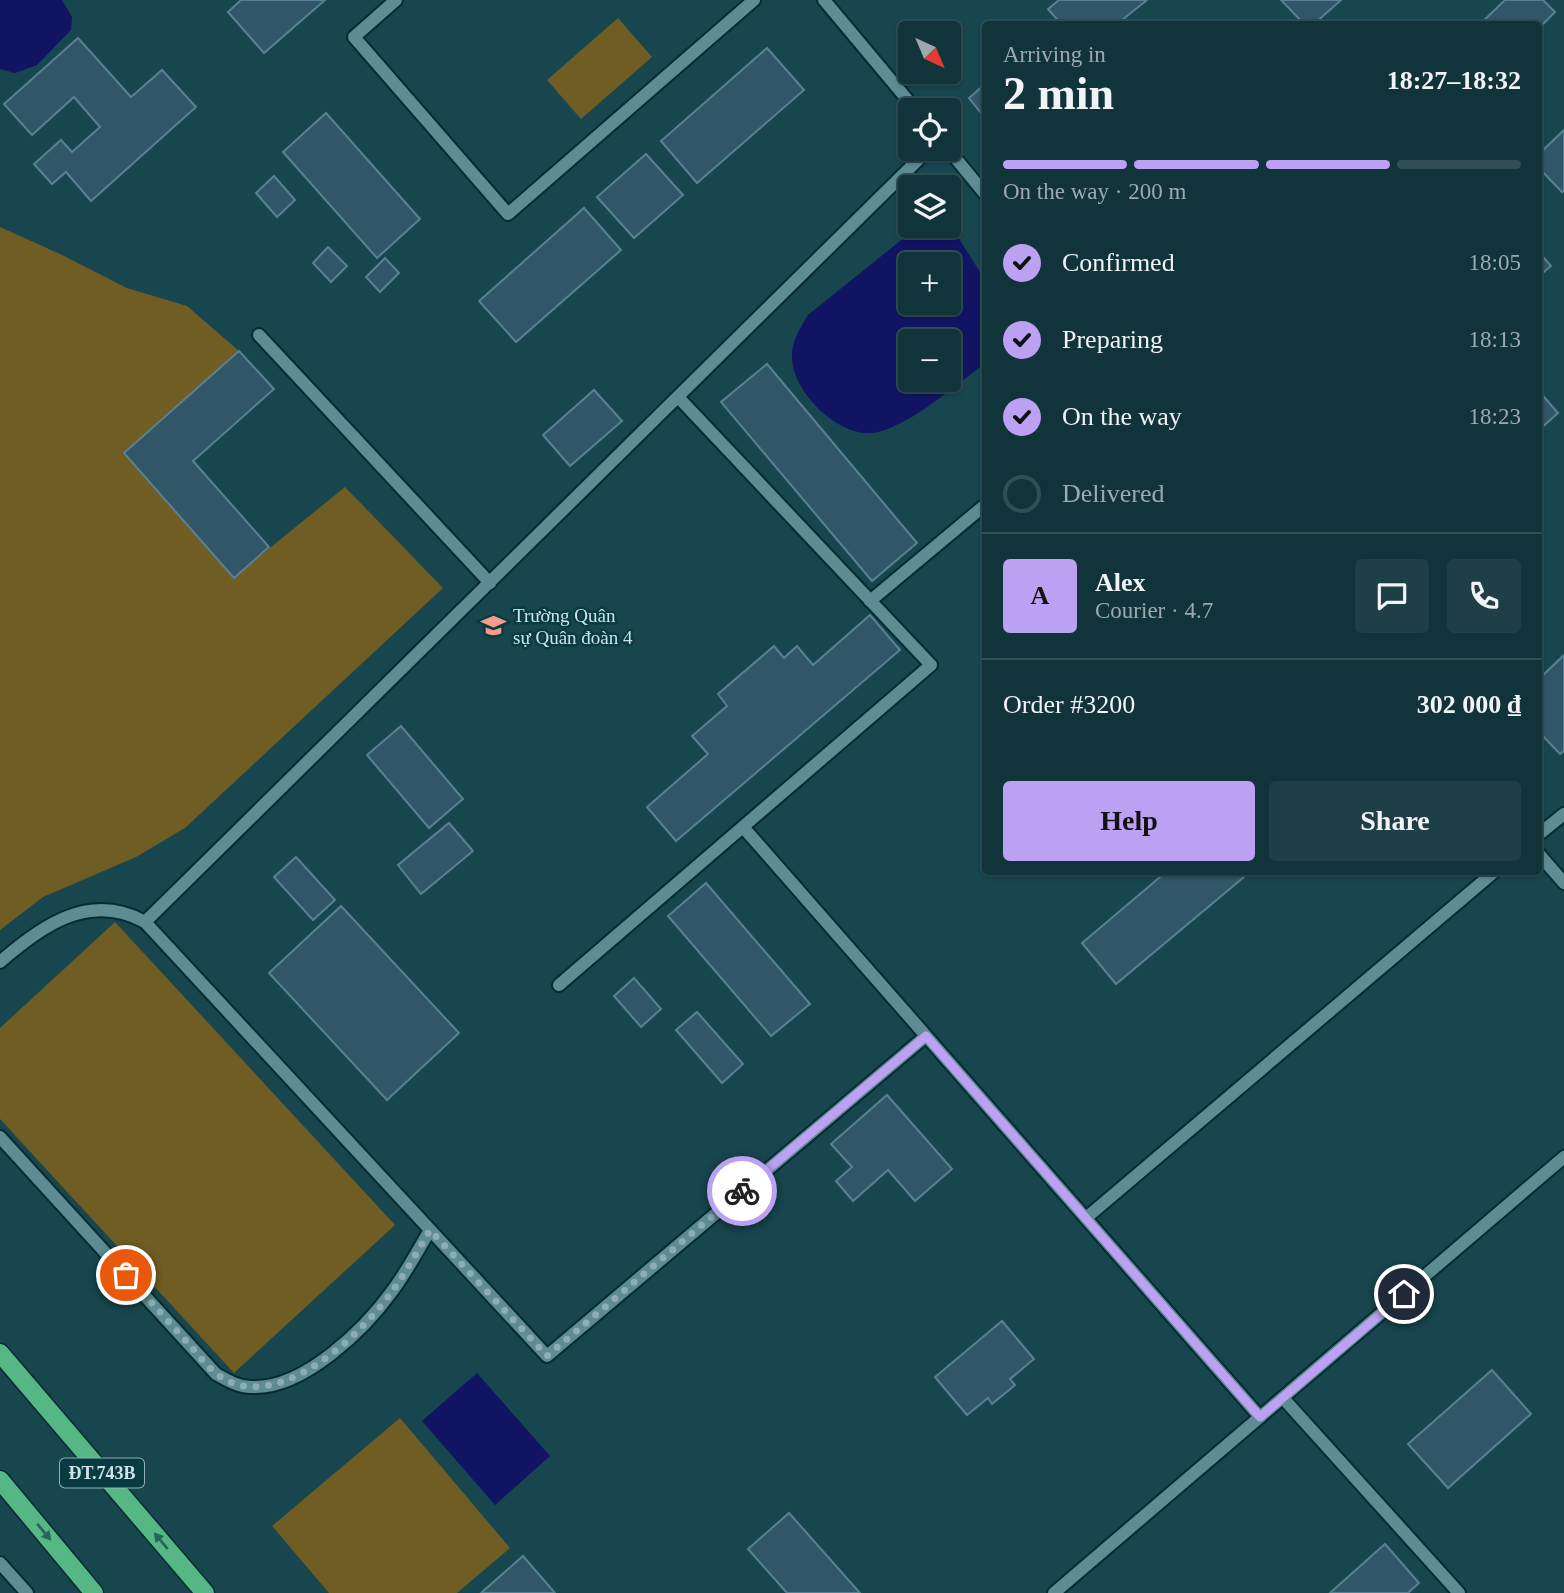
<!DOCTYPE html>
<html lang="en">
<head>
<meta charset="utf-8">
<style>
  body { margin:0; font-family:Georgia,serif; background:#1e3f45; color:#f1f3f6; height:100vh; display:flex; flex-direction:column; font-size:26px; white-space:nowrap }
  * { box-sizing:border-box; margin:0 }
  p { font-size:23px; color:#9caaaf }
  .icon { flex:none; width:38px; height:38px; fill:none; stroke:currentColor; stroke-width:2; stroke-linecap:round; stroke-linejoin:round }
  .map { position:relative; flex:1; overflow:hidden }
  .sheet { position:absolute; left:982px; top:21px; width:560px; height:854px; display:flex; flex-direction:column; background:#11343a; border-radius:7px; box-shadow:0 2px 5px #0004,0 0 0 2px #304f54 }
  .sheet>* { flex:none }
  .needle { width:46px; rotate:136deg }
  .buttons { position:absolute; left:898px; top:21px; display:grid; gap:14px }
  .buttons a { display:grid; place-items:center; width:63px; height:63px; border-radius:7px; background:#11343a; box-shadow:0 2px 5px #0004,0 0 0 2px #304f54; font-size:35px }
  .pin { position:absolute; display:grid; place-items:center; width:60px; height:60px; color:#fff; margin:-30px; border:4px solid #fff; border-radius:50%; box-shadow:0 2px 7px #0007 }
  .courier { position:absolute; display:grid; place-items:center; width:70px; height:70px; margin:-35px; border:5px solid #bca0f2; border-radius:50%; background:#fff; color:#222; box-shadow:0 2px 9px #0007 }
  .head em { font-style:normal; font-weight:600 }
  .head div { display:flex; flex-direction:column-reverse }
  .head { display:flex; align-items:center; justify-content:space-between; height:119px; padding:0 21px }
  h1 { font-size:46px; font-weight:600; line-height:52px }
  .bar { display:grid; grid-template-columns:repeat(4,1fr); gap:10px 7px; align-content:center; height:84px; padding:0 21px }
  .bar i { height:9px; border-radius:5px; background:#304f54 }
  .bar .active { background:#bca0f2 }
  .bar p { grid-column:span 4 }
  .line { display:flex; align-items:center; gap:18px; padding:0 21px; border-top:2px solid #304f54 }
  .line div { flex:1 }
  .round { display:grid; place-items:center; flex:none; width:74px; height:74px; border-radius:7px; background:#1e3f45 }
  ol { padding:0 21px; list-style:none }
  li { display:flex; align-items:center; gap:21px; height:77px }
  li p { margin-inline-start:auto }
  li .icon { padding:7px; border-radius:50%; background:#bca0f2; color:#111; stroke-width:4 }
  li:last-child { color:#9caaaf }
  li i { width:38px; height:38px; border:4px solid #304f54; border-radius:50% }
  .action { display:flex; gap:14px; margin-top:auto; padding:14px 21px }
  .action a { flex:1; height:80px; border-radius:7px; background:#bca0f2; color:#111; font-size:28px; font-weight:600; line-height:80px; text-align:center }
  .action a+a { background:#1e3f45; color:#f1f3f6 }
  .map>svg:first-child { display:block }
  .green { fill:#705d23 }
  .water { fill:#111463; fill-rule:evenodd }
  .building { fill:#315668; stroke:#5a8093; stroke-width:2 }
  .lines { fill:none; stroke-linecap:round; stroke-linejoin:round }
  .service-casing { stroke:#062b31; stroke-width:16 }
  .primary-casing { stroke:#062b31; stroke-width:21 }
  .service { stroke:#5d8c94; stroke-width:12 }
  .primary { stroke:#55b884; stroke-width:18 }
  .oneway { fill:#24675a }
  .done { stroke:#8dadb3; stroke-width:7; stroke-dasharray:0 12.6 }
  .route { stroke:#bca0f2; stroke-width:9 }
  .labels { text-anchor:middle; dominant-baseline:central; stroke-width:5; stroke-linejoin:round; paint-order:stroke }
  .shield { fill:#093b43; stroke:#92b1b7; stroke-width:2 }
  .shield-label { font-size:18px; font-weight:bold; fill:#cce4e9 }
  .poi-label { font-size:19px; fill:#cce4e9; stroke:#093b43; text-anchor:start }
</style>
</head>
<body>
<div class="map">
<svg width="1564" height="1593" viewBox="0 0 1564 1593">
  <rect width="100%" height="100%" fill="#17464e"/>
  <g class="green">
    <polygon points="618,18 652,57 581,119 547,80"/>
    <polygon points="0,227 60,254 127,288 187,306 239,351 124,453 234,577 345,487 443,588 185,828 136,857 43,897 0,930"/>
    <polygon points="115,922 395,1225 234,1373 0,1119 0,1028"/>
    <polygon points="400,1418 510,1548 457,1593 329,1593 272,1526"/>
  </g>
  <g class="water">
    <polygon points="0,0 62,0 72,17 71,30 37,65 15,73 0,69"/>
    <path d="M934 226H940L956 234 985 280V363C957 385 911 424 878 432 841 441 790 391 792 354 792 341 801 326 808 315L900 241 916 230ZM910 264H948V303H910ZM910 341H948V380H910Z"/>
    <polygon points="477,1373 550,1456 495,1505 422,1421"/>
  </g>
  <g class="building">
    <polygon points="241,0 325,0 264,53 228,12"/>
    <polygon points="1059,0 1147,0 1117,24 1061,24 1048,9"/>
    <polygon points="1281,0 1341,0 1314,24 1304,24"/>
    <polygon points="1505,0 1543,0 1555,12 1538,29 1538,24 1480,24"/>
    <polygon points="78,38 131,97 162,70 196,107 91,201 66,172 52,184 34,164 61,140 72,152 100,127 74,97 32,135 4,104"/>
    <polygon points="767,48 804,90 697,183 661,141"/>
    <polygon points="985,84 985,118 969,98"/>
    <polygon points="326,113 420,219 377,258 283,152"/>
    <polygon points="1564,130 1564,191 1562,192 1538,167 1538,155"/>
    <polygon points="646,154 683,195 634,238 597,197"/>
    <polygon points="274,176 295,200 277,217 256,193"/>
    <polygon points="584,208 621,250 516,342 479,301"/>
    <polygon points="328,247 347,266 331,282 313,263"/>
    <polygon points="1538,251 1551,266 1538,277"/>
    <polygon points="385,258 399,273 380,292 366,277"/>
    <polygon points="239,351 274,389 193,461 269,547 234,578 124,453"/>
    <polygon points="767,364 917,543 872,581 721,402"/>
    <polygon points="594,390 622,421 570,466 543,435"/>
    <polygon points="1538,390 1558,413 1538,431"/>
    <polygon points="870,615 900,650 676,841 647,807 708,754 692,736 727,706 718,694 774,646 784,658 797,646 813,665"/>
    <polygon points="1564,655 1564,751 1560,754 1538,731 1538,680"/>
    <polygon points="401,726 463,799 429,828 367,755"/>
    <polygon points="449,823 473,851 421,894 398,865"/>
    <polygon points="296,857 335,900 313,920 274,877"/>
    <polygon points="1166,872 1250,872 1116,984 1082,943"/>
    <polygon points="706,883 810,1004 771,1036 668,916"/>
    <polygon points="341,906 459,1033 387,1100 269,973"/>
    <polygon points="634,978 661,1009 641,1027 614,996"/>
    <polygon points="697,1012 743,1064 722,1083 676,1030"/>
    <polygon points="887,1095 952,1169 915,1201 888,1170 853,1201 836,1181 852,1167 831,1144"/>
    <polygon points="1002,1321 1034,1359 1010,1379 1015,1385 992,1404 988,1398 967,1415 935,1377"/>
    <polygon points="1492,1370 1531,1414 1448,1488 1408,1444"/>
    <polygon points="789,1513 860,1593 787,1593 748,1549"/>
    <polygon points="1385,1544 1419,1583 1408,1593 1330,1593"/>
    <polygon points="523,1556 555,1593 481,1593"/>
  </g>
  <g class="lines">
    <defs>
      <g id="service">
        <polyline points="396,0 354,37 508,214 754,0"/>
        <polyline points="824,0 916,110"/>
        <polyline points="948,149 985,194"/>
        <polyline points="259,335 490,583"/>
        <polyline points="870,601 985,505"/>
        <polyline points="743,827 1260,1417"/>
        <polyline points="1538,835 1564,814"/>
        <polyline points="1538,853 1564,883"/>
        <path d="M0 962C41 926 90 891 145 922"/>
        <polyline points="559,985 931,665 678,397"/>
        <polyline points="926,1036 547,1356 145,922 929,149"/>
        <path d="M0 1137 216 1374C227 1380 238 1387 251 1387 303 1390 365 1329 393 1290 407 1271 418 1250 430 1230"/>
        <polyline points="1086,1218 1494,872"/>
        <polyline points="1283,1398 1459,1593"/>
        <polyline points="0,1563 27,1593"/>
        <polyline points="1054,1593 1564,1157"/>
      </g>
      <g id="primary">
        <polyline points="0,1353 205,1593"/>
        <polyline points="0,1480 94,1593"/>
      </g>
    </defs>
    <use href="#service" class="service-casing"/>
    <use href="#primary" class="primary-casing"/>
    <use href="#service" class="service"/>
    <use href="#primary" class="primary"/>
  </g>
  <defs><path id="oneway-solid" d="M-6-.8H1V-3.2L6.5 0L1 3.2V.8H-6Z" transform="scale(1.75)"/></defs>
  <g class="oneway">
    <use href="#oneway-solid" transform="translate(44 1532) rotate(50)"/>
    <use href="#oneway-solid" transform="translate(161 1541) rotate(-130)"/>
  </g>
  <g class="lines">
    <path class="done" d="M126 1275C147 1297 167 1320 188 1343 199 1355 210 1372 226 1380 283 1410 363 1333 393 1290 407 1271 418 1250 430 1230L547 1356 742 1191"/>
    <polyline class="route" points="742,1191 926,1036 1260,1417 1404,1294"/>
  </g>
  <defs>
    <symbol id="school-bare" viewBox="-9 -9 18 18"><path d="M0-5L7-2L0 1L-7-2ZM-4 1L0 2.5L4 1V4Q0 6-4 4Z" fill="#f59d8d" stroke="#093b43" stroke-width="2.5" paint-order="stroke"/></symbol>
  </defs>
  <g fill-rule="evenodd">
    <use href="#school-bare" x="476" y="608" width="35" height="35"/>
  </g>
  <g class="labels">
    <rect class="shield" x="60" y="1458.5" width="84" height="29" rx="5"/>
    <g class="shield-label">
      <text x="102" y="1473">ĐT.743B</text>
    </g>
    <g class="poi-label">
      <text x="513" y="615">Trường Quân<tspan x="513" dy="22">sự Quân đoàn 4</tspan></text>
    </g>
  </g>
</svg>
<div class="buttons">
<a><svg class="needle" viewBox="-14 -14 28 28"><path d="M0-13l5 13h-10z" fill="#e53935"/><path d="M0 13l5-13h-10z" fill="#9caaaf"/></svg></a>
<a><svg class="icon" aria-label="locate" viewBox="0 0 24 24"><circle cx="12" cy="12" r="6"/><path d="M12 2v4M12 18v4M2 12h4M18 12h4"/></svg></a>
<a><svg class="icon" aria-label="layers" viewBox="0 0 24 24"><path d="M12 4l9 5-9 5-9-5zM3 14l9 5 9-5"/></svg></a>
<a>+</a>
<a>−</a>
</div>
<div class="pin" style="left:126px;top:1275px;background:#ea580c"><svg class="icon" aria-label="bag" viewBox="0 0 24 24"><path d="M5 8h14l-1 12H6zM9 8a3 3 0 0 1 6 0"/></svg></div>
<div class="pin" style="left:1404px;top:1294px;background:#1f2937"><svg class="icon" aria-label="home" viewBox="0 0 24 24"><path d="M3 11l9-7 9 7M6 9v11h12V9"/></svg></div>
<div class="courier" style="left:742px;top:1191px"><svg class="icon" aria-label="bike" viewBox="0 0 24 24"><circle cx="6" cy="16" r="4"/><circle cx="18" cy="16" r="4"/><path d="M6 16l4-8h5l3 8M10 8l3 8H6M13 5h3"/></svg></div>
<section class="sheet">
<div class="head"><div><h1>2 min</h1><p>Arriving in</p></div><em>18:27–18:32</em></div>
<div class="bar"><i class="active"></i><i class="active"></i><i class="active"></i><i></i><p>On the way · 200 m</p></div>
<ol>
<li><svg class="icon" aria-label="check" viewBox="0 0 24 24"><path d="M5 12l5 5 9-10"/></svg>Confirmed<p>18:05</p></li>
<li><svg class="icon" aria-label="check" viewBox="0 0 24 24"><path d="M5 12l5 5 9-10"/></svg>Preparing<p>18:13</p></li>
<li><svg class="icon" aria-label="check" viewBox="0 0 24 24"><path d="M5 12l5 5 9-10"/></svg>On the way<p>18:23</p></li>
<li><i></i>Delivered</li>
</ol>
<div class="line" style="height:126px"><b class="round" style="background:#bca0f2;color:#111">A</b><div><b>Alex</b><p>Courier · 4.7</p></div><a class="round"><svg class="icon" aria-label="chat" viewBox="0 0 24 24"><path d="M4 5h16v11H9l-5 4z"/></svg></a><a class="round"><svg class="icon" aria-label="phone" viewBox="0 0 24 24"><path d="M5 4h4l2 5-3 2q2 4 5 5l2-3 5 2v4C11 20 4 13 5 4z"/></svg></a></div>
<div class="line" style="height:91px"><div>Order #3200</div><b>302 000 ₫</b></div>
<div class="action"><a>Help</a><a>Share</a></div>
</section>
</div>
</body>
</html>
